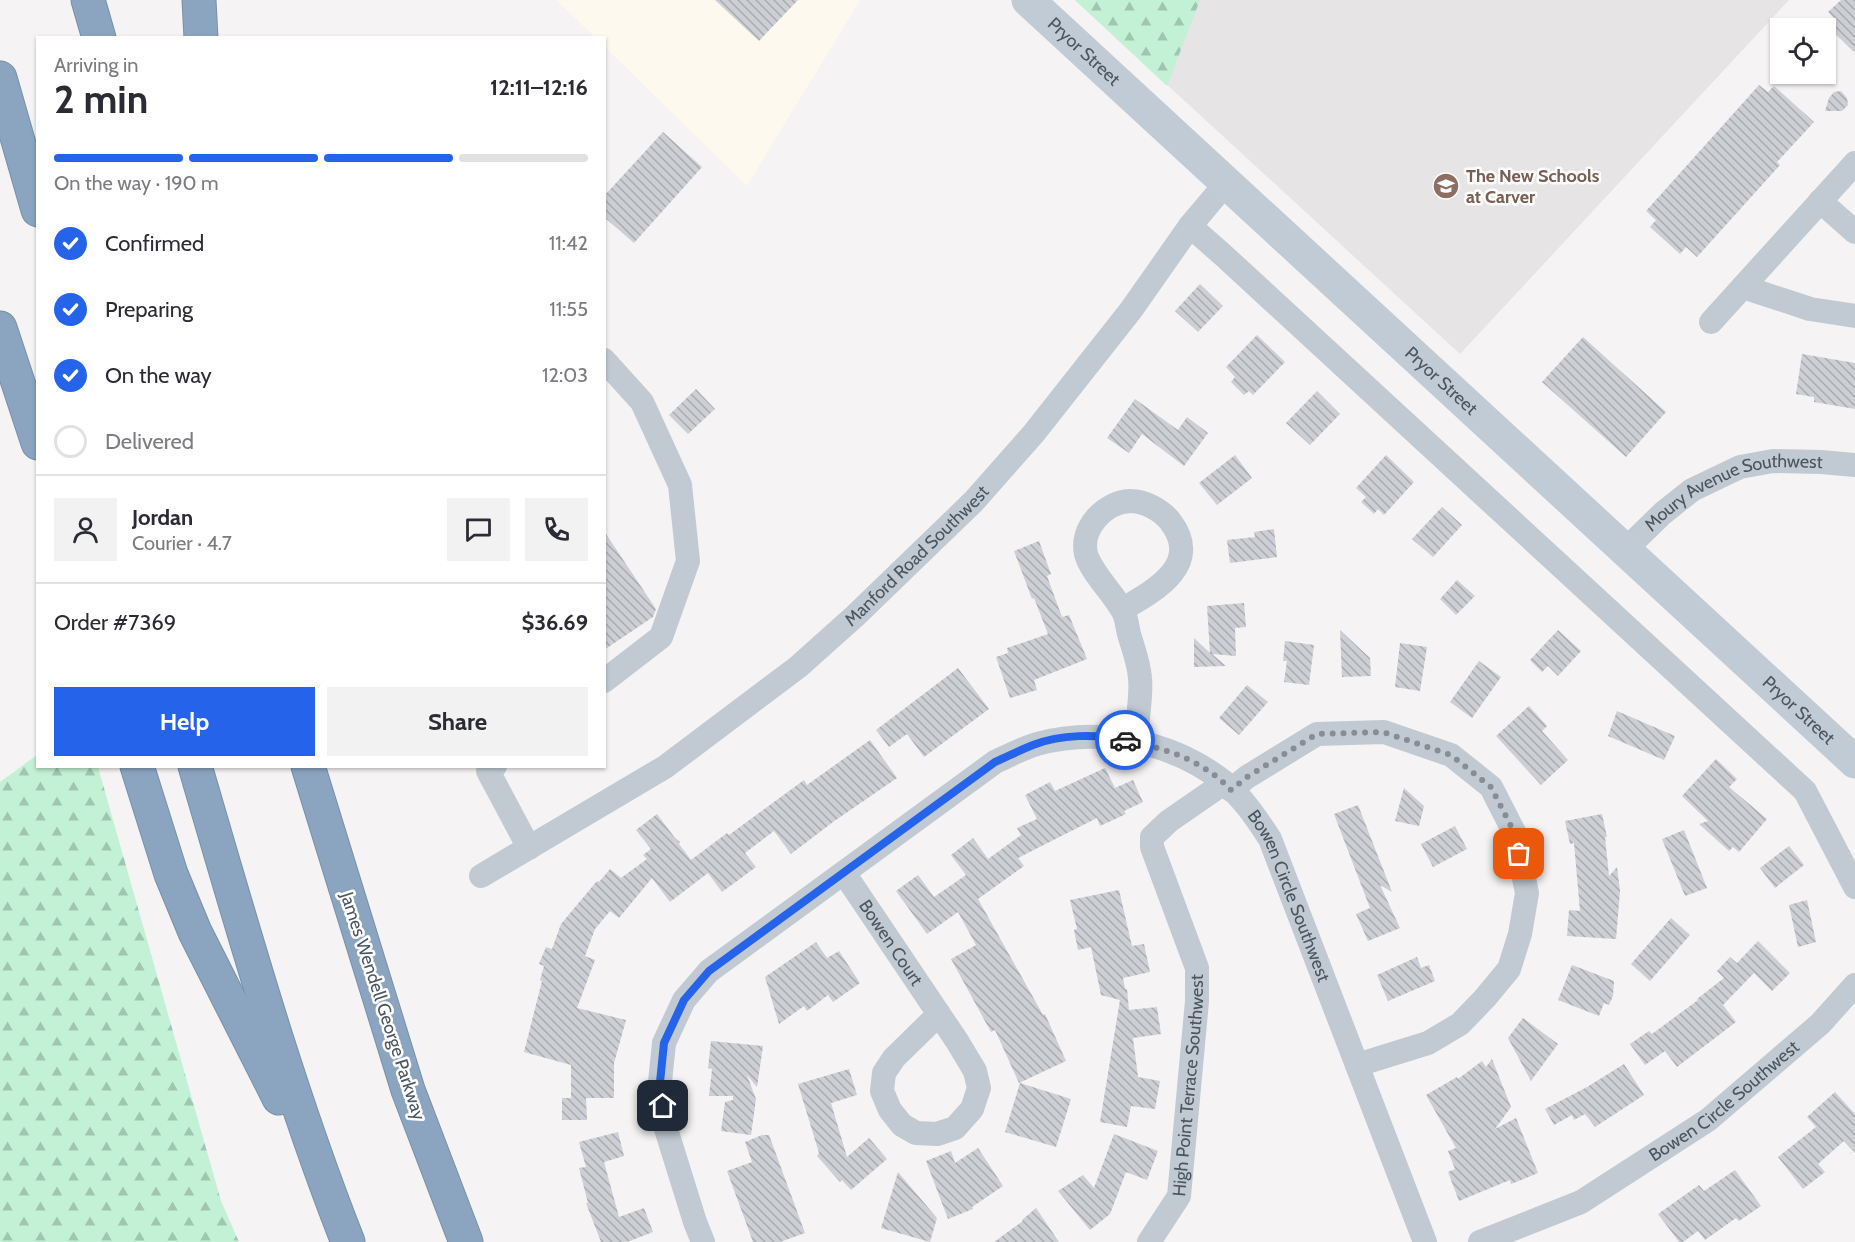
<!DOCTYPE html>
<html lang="en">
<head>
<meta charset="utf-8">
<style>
  body { margin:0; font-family:Cabin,sans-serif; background:#f2f2f3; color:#2b2b33; height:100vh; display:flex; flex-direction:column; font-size:22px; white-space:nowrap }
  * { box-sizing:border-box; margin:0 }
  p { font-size:20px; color:#7c7c81 }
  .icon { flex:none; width:33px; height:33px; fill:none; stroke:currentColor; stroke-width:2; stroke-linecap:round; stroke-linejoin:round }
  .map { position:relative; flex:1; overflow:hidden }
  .details { position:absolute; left:36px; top:36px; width:570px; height:732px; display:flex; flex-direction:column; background:#fff; border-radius:0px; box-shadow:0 2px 4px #0004 }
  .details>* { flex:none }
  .buttons { position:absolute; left:1770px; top:18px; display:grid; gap:12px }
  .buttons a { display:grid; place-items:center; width:66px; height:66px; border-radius:0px; background:#fff; box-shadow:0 2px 4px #0004; font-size:30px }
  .pin { position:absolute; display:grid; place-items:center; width:51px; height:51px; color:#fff; margin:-26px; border-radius:12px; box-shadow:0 3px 9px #0006 }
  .courier { position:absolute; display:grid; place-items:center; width:60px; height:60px; margin:-30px; border:4px solid #2563eb; border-radius:50%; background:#fff; color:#222; box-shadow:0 2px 8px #0007 }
  .summary em { font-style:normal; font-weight:700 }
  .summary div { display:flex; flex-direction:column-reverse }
  .summary { display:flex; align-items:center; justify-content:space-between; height:102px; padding:0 18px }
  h1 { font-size:39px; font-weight:700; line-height:45px }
  .bar { display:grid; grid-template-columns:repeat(4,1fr); gap:9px 6px; align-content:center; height:72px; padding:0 18px }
  .bar i { height:8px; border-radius:4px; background:#e1e1e2 }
  .bar .current { background:#2563eb }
  .bar p { grid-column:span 4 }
  .line { display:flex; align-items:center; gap:15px; padding:0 18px; border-top:2px solid #e1e1e2 }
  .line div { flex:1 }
  .round { display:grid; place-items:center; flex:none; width:63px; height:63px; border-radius:0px; background:#f2f2f3 }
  ol { padding:0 18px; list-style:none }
  li { display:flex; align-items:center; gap:18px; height:66px }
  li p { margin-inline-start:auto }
  li .icon { padding:6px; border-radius:50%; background:#2563eb; color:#fff; stroke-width:4 }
  li:last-child { color:#7c7c81 }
  li i { width:33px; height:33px; border:3px solid #e1e1e2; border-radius:50% }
  .action { display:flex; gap:12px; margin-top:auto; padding:12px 18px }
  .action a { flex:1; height:69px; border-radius:0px; background:#2563eb; color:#fff; font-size:24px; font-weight:700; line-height:69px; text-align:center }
  .action a+a { background:#f2f2f3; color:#2b2b33 }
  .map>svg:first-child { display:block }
  .commercial { fill:#fdf9ef }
  .education { fill:#e6e4e5 }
  .forest { fill:url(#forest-firs) }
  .building { fill:url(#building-back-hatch) }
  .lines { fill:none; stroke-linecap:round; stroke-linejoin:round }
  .motorway-casing { stroke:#7690ad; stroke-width:35 }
  .minor { stroke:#c1cad2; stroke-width:24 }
  .secondary { stroke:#c1cbd6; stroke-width:33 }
  .motorway { stroke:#8ba5c1; stroke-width:33 }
  .done { stroke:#868d94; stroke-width:6; stroke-dasharray:0 10.8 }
  .route { stroke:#2563eb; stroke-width:8 }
  .labels { text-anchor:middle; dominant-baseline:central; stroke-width:5; stroke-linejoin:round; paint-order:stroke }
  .street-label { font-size:18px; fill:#4a5661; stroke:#fff }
  .education-label { font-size:18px; font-weight:bold; fill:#785e54; stroke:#fff; text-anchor:start }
</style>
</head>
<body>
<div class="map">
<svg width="1855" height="1242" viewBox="0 0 1855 1242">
  <defs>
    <pattern id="forest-firs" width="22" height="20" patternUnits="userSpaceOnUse" patternTransform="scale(1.5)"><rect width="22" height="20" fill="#c3f1d5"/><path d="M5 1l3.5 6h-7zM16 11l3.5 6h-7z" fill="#a0c6b0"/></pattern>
    <pattern id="building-back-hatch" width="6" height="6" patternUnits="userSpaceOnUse" patternTransform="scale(1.5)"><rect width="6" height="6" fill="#cdcfd5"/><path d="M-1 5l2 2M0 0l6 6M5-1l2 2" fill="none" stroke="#a8abb0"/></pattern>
  </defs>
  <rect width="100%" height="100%" fill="#f5f3f3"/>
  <polygon class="commercial" points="556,0 860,0 747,186 605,47 604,38 595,37"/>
  <polygon class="education" points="1075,0 1789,0 1460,354"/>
  <g class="forest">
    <polygon points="1075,0 1200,0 1167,86"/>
    <polygon points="37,755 38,766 98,767 221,1201 239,1242 0,1242 0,782"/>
  </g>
  <g class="building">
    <polygon points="715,0 798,0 759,41"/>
    <polygon points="1841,0 1855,0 1855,53 1827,26 1834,18 1828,12"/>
    <polygon points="1759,85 1768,92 1774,86 1814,122 1777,162 1780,165 1697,257 1686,247 1680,254 1650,227 1656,220 1646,211"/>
    <polygon points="1841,91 1847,98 1848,105 1842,111 1825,111 1829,98 1834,92"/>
    <polygon points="663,132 702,167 634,243 604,217 604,196"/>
    <polygon points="1200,284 1223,306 1198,332 1175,311"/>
    <polygon points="1257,335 1285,362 1253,395 1249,391 1244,395 1231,382 1235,377 1226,367"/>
    <polygon points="1583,337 1666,412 1626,457 1542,382"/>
    <polygon points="1802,354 1855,363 1855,409 1814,402 1814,397 1796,394"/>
    <polygon points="696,389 715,409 688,434 669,415"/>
    <polygon points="1317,391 1340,414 1310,445 1286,423"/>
    <polygon points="1135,399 1178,430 1187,417 1208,433 1184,466 1142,434 1129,453 1107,438"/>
    <polygon points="1235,455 1252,478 1217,505 1199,483"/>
    <polygon points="1386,455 1414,482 1384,515 1378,509 1374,514 1361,502 1366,497 1356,488"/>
    <polygon points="1442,507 1462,525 1433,557 1412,539"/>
    <polygon points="1274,529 1277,557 1230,563 1227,540 1255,537 1254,532"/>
    <polygon points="604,531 656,609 653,617 604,650"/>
    <polygon points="1039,541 1051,574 1047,576 1062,617 1069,615 1087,659 1034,680 1037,690 1010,698 996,657 1008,653 1007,648 1048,634 1034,598 1032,599 1014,551"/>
    <polygon points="1457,580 1475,596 1456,615 1440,599"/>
    <polygon points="1244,603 1246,627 1235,628 1236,656 1212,654 1226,666 1194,667 1194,638 1210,653 1207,606"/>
    <polygon points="1340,630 1370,658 1371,676 1342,677"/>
    <polygon points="1558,630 1581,651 1558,676 1548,666 1542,672 1530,660"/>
    <polygon points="1285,641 1314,645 1309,685 1284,682 1287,661 1283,661"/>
    <polygon points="1400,643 1427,647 1420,691 1395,687"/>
    <polygon points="1479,661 1501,677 1472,718 1450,702"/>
    <polygon points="958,668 989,709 924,757 907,734 889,747 876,730"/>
    <polygon points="1247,685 1268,702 1239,735 1219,718"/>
    <polygon points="1529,706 1547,726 1542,731 1568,760 1541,785 1496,736"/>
    <polygon points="1617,711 1675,736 1664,760 1608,736"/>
    <polygon points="870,740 897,778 833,822 791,854 774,831 745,853 756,867 733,884 722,892 708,873 670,902 652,878 619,918 610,911 595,929 585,956 595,960 577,1008 626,1020 614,1063 614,1098 586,1098 587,1120 562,1120 562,1098 571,1098 571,1065 524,1052 542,981 540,980 544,966 539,964 546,947 552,949 561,924 597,881 599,882 610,869 621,878 647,859 643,855 651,849 636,830 657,814 675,838 680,842 679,844 691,860 727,833 729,835 804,780 807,785"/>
    <polygon points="1716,759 1737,779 1729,787 1767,819 1739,852 1733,847 1729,851 1699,824 1708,821 1682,796"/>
    <polygon points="1105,768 1115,788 1133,780 1143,802 1124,811 1126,814 1100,826 1097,818 1018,858 1024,866 978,899 1043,1015 1045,1014 1066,1061 1019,1083 995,1030 991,1032 951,959 976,945 958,912 927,934 896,891 918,875 934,897 966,875 951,855 973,838 988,859 1021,835 1017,828 1037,819 1025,795 1050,782 1055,791"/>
    <polygon points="1404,788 1424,806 1419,826 1395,821"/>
    <polygon points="1358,805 1392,892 1380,885 1400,928 1368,941 1356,914 1370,908 1334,814"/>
    <polygon points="1602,814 1607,837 1605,837 1609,876 1617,867 1620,891 1616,939 1567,936 1569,910 1580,911 1574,843 1570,844 1565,821"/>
    <polygon points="1455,826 1467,849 1433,867 1421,844"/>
    <polygon points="1684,830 1707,888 1685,896 1662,839"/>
    <polygon points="1789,846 1804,865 1775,888 1760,868"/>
    <polygon points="1119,890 1132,946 1144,944 1150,972 1123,978 1125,989 1127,989 1129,1010 1157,1007 1161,1034 1133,1038 1138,1077 1160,1081 1155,1109 1131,1106 1127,1127 1100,1122 1120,1000 1101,995 1091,947 1078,950 1074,930 1077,929 1070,900"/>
    <polygon points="1807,900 1816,942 1798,947 1789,905"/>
    <polygon points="1671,918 1690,935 1650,981 1631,964"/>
    <polygon points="1758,941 1790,973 1772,991 1754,973 1723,1005 1736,1022 1677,1067 1665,1051 1645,1065 1630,1044 1649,1031 1652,1034 1698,1000 1697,999 1724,978 1717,971 1730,957 1737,963"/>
    <polygon points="816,942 827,958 839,951 860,983 833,1002 828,995 807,1011 804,1006 779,1024 765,977"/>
    <polygon points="1417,957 1421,968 1429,965 1435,981 1388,1001 1377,975"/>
    <polygon points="1572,965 1614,981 1613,996 1609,1005 1604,1003 1599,1016 1558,1000"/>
    <polygon points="1523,1018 1558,1044 1531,1081 1508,1038"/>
    <polygon points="711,1041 763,1046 757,1087 747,1075 756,1099 751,1135 721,1131 725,1102 733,1100 733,1096 709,1096 712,1069 708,1068"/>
    <polygon points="1492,1059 1511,1107 1495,1129 1516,1118 1538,1173 1511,1184 1510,1180 1459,1201 1448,1172 1455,1169 1448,1151 1456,1148 1426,1095 1457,1077 1458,1079 1482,1061 1486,1067"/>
    <polygon points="1624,1064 1644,1095 1595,1127 1585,1114 1574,1120 1572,1115 1554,1125 1545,1109 1587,1087"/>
    <polygon points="849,1069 857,1095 831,1103 847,1157 869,1138 887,1159 851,1190 842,1180 840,1182 817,1156 819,1153 798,1084"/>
    <polygon points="1020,1083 1071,1099 1056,1147 1005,1132"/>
    <polygon points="1835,1092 1855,1114 1855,1153 1844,1141 1818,1164 1825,1172 1803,1189 1778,1157 1816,1127 1807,1117"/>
    <polygon points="618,1132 624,1156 604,1162 619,1217 644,1208 653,1232 627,1242 601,1242 586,1203 588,1203 579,1168 586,1167 579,1142"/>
    <polygon points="1114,1134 1158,1151 1147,1180 1126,1172 1110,1214 1090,1230 1058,1191 1083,1175 1094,1188"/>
    <polygon points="762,1135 769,1135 805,1233 780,1242 753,1242 727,1171 752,1162 745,1142"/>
    <polygon points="978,1148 1003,1186 972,1207 973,1209 948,1219 926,1161 951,1151 955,1163"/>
    <polygon points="1735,1170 1761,1206 1739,1221 1736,1218 1705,1240 1698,1231 1683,1242 1679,1242 1658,1214 1699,1185 1704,1191"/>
    <polygon points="898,1172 937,1218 930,1242 881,1228"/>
    <polygon points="1036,1208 1059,1242 994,1242 1023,1221 1022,1220"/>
  </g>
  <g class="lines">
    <defs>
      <g id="motorway">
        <polyline points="88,0 99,38"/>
        <polyline points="199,0 201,38"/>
        <polyline points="0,78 38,210"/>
        <polyline points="0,328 38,443"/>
        <polyline points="137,766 171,874 195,932 279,1098"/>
        <path d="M195 766C242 926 287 1087 348 1242"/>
        <polyline points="308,766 408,1090 466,1242"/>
      </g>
    </defs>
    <use href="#motorway" class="motorway-casing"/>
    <g class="minor">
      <polyline points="1820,201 1855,232"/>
      <polyline points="1190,226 1223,255 1805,791 1855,887"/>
      <polyline points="1743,287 1810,309 1855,316"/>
      <polyline points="1711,322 1855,163"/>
      <polyline points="604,360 642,402 680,485 688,561 661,637 604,681"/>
      <path id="s1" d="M1625 550 1663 513 1692 490 1740 467 1773 461 1821 462 1855 465"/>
      <path d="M1123 609C1156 590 1203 564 1170 521 1161 510 1145 501 1130 501 1105 502 1080 528 1086 554 1091 572 1112 592 1121 608 1126 614 1127 625 1129 634 1133 648 1139 663 1140 678 1142 694 1137 724 1135 742"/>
      <polyline points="495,766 488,771 529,848"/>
      <polyline points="1231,790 1247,777 1317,734 1384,732 1451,755 1491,787 1515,834 1527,893 1520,934 1509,969 1485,998 1460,1024 1428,1043 1357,1065"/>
      <path id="s2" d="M844 873 957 1041 975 1071 979 1088 972 1109 955 1128 937 1134 916 1133 902 1125 890 1110 882 1091 884 1073 894 1058 939 1014"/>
      <path id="s3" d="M481 876 665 767 798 667 855 616 974 501 1034 433 1131 310 1190 226 1227 182"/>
      <path id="s4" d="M703 1242 695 1222 666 1129 660 1082 664 1043 684 1000 709 971 995 762C1008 756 1023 748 1037 744 1100 727 1172 741 1224 782 1243 798 1257 819 1270 839L1425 1242"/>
      <path id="s5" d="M1149 1242 1179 1196 1197 1001V968L1152 847V837L1169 821 1224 783"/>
      <path id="s6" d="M1480 1242 1581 1202 1708 1120 1820 1024 1855 985"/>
    </g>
    <path class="secondary" id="s7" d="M1028 0 1855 762"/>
    <use href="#motorway" class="motorway"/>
  </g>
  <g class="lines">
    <path class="done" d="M1125 740C1164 748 1203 760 1231 790L1247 777 1317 734 1383 732 1451 755 1491 787 1515 834 1519 854"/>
    <path class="route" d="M663 1106 660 1082 664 1043 684 1000 709 971 995 762C1007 757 1020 750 1033 745 1061 734 1096 734 1125 740"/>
  </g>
  <defs>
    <symbol id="school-disc" viewBox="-11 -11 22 22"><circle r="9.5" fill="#8d6e63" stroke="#fff"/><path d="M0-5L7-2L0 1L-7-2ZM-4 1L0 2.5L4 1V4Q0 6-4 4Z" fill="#fff"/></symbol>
  </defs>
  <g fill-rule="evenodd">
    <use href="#school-disc" x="1431" y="171" width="30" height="30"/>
  </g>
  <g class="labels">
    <g class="street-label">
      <text stroke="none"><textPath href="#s7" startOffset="76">Pryor Street</textPath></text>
      <text stroke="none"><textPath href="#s7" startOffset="562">Pryor Street</textPath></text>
      <text stroke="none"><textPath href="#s1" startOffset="129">Moury Avenue Southwest</textPath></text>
      <text stroke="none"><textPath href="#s3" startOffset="543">Manford Road Southwest</textPath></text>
      <text stroke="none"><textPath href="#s7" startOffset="1048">Pryor Street</textPath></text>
      <text stroke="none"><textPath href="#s4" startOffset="1022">Bowen Circle Southwest</textPath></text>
      <text stroke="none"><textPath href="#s2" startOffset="84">Bowen Court</textPath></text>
      <text transform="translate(383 1006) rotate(72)">James Wendell George Parkway</text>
      <text stroke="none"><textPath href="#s5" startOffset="166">High Point Terrace Southwest</textPath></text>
      <text stroke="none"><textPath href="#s6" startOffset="284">Bowen Circle Southwest</textPath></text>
    </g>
    <g class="education-label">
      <text x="1466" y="176">The New Schools<tspan x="1466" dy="21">at Carver</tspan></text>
    </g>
  </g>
</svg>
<div class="buttons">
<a><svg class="icon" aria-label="locate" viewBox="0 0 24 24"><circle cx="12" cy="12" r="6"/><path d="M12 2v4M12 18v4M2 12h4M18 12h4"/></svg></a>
</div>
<div class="pin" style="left:1519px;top:854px;background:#ea580c"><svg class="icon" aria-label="bag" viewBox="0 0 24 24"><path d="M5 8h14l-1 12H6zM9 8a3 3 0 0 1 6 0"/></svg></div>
<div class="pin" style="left:663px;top:1106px;background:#1f2937"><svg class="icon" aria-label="home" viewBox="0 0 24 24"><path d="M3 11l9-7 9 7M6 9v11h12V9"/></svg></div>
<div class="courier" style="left:1125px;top:740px"><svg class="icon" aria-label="car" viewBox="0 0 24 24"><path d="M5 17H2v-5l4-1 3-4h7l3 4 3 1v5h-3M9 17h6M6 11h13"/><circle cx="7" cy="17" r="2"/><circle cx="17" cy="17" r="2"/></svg></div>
<section class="details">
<div class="summary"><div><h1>2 min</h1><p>Arriving in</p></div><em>12:11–12:16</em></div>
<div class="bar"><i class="current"></i><i class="current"></i><i class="current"></i><i></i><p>On the way · 190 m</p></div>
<ol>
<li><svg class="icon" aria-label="check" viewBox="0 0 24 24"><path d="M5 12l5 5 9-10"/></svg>Confirmed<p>11:42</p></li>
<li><svg class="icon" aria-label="check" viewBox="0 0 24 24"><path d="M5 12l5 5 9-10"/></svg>Preparing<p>11:55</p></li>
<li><svg class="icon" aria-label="check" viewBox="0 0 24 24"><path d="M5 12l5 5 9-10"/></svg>On the way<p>12:03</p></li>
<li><i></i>Delivered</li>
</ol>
<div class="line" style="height:108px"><a class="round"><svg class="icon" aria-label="person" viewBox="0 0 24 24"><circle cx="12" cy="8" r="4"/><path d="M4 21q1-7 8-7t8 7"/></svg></a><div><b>Jordan</b><p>Courier · 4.7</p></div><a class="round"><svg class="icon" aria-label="chat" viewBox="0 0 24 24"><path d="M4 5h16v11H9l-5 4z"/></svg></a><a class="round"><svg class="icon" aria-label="phone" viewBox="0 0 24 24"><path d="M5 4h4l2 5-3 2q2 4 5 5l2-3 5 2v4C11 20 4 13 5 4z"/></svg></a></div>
<div class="line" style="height:78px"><div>Order #7369</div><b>$36.69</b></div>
<div class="action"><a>Help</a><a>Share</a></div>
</section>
</div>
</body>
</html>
